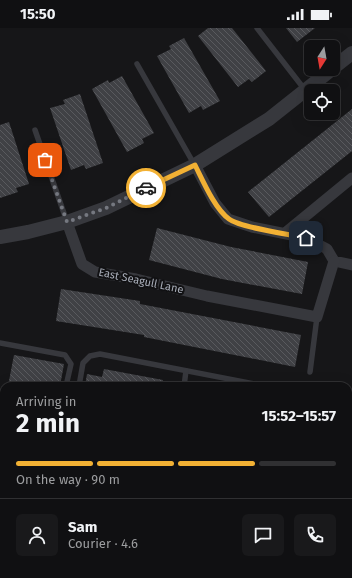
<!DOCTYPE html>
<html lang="en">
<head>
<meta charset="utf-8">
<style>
  body { margin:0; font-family:"Fira Sans",sans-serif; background:#19191b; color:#f1f3f6; height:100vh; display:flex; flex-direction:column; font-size:15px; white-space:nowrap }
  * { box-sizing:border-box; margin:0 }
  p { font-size:13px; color:#9c9d9f }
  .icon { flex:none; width:22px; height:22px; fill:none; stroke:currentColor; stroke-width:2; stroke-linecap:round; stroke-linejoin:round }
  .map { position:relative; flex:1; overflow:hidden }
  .side { position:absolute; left:0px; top:354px; width:352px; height:196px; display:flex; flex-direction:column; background:#101012; border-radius:12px 12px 0 0; box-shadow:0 4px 16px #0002,0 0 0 1px #303032 }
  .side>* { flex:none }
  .needle { width:26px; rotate:191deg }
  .tools { position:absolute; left:304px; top:12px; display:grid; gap:8px }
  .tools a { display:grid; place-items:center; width:36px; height:36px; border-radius:6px; background:#101012; box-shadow:0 4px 16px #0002,0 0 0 1px #303032; font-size:20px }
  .pin { position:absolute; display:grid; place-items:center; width:34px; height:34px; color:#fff; margin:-17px; border-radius:8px; box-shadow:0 2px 6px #0006 }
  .courier { position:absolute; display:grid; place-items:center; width:40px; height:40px; margin:-20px; border:3px solid #f2b134; border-radius:50%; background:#fff; color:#222; box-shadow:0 1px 5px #0007 }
  .summary em { font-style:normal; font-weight:700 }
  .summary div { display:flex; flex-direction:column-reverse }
  .summary { display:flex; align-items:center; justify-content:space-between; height:68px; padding:0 16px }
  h1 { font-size:26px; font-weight:700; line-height:30px }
  .bar { display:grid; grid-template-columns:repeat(4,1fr); gap:6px 4px; align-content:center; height:48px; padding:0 16px }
  .bar i { height:5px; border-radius:3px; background:#303032 }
  .bar .current { background:#f2b134 }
  .bar p { grid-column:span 4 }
  .line { display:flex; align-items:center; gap:10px; padding:0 16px; border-top:1px solid #303032 }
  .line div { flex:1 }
  .round { display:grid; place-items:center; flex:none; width:42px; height:42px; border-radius:6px; background:#19191b }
  .status { display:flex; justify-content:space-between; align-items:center; height:28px; padding:0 20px; background:#101012; direction:ltr }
  .status svg { height:11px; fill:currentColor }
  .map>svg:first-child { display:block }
  .building { fill:url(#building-back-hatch) }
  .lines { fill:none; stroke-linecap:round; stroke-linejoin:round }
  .service { stroke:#37383d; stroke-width:5.5 }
  .minor { stroke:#37383d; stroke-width:11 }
  .tertiary { stroke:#37383d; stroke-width:14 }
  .done { stroke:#757880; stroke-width:4; stroke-dasharray:0 7.2 }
  .route { stroke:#f2b134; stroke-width:5 }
  .labels { text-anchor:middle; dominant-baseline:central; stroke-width:4; stroke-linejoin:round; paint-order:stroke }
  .street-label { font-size:11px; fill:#a8adb8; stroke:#111113 }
</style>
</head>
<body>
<div class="status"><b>15:50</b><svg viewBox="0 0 49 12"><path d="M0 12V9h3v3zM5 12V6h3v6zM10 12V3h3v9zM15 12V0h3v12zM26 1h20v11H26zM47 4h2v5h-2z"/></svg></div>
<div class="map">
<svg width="352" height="550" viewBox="0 0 352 550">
  <defs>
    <pattern id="building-back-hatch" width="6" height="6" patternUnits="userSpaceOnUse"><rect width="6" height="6" fill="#404145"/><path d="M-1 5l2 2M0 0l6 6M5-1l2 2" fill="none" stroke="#595a5e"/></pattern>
  </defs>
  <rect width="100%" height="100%" fill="#161618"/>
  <g class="building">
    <polygon points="208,0 232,0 266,43 252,54 249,51 238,59 198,8"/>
    <polygon points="286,0 315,0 297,14"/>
    <polygon points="184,10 220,73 203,82 201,78 189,85 157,28 171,21 169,18"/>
    <polygon points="122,48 154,105 142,111 144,115 127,124 92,61 108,52 109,55"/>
    <polygon points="80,66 103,135 86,141 84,137 71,142 50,80 65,76 63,72"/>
    <polygon points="352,81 352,123 269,189 248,164"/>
    <polygon points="9,94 29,156 16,160 18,164 0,170 0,97"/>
    <polygon points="157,200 231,219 308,234 302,266 222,251 149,232"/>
    <polygon points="61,261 140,273 140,276 301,307 295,339 144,309 144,307 56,293"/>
    <polygon points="14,327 64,336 60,358 8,358"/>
    <polygon points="104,341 163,352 162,358 85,358 87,346 102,349"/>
  </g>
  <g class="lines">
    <g class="service">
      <polyline points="257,0 305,62"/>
      <polyline points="137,36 194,136"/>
      <polyline points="35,102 67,194"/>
      <polyline points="0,315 65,327 71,336 66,358"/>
      <polyline points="310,344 317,289"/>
      <polyline points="79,358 83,335 90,328 100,326 265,358"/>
      <polyline points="184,358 186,343"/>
      <polyline points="348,374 352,375"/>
      <polyline points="0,390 4,391"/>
      <polyline points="348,456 352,457"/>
      <polyline points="0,459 4,460"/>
      <polyline points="348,485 352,464"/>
      <polyline points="0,522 4,523"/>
      <polyline points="348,530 352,531"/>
      <polyline points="96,546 114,550"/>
      <polyline points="193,546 211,550"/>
      <polyline points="121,550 127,546"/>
      <polyline points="264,550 267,546"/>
      <polyline points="287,550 288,546"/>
      <polyline points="315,550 315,546"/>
    </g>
    <g class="minor">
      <polyline points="195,137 215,175 228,191 252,199 306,210 327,221 334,233 352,237"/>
      <polyline points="67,194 82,236 95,244 136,251 207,268 317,289 334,233"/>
      <polyline points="285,205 352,150"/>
    </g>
    <g class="tertiary">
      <polyline points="333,40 352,25"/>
      <polyline points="0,209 28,204 67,194 106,180 195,137 269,91 332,41"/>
    </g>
  </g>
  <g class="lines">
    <polyline class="done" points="45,132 67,194 106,180 146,160"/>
    <path class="route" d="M146 160 195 137C203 153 215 181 229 191 241 200 289 206 306 210"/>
  </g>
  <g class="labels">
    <g class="street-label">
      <text transform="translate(141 253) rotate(12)">East Seagull Lane</text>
    </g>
  </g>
</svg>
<div class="tools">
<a><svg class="needle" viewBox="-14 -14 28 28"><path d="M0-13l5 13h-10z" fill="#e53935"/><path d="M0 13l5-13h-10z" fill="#9c9d9f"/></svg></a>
<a><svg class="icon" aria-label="locate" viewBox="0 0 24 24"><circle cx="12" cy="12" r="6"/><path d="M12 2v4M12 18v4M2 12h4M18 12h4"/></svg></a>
</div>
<div class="pin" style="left:45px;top:132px;background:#ea580c"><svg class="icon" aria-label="bag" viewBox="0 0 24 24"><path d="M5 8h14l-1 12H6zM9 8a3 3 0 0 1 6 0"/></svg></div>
<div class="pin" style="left:306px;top:210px;background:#1f2937"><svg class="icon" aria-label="home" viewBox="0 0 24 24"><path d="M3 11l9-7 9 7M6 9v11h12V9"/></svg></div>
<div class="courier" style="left:146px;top:160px"><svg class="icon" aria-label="car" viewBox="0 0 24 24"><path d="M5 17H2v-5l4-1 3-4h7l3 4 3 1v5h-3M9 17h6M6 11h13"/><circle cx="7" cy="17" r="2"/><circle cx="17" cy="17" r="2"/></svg></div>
<section class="side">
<div class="summary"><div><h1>2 min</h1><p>Arriving in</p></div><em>15:52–15:57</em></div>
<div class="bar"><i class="current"></i><i class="current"></i><i class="current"></i><i></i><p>On the way · 90 m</p></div>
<div class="line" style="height:72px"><a class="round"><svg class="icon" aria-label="person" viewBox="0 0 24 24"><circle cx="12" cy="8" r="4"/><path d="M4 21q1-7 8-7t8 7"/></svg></a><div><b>Sam</b><p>Courier · 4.6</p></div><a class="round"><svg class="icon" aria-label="chat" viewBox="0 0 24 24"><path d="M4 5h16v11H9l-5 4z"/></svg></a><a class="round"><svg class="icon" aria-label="phone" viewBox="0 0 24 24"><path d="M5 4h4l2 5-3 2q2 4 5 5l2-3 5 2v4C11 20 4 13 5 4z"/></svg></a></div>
</section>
</div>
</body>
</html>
